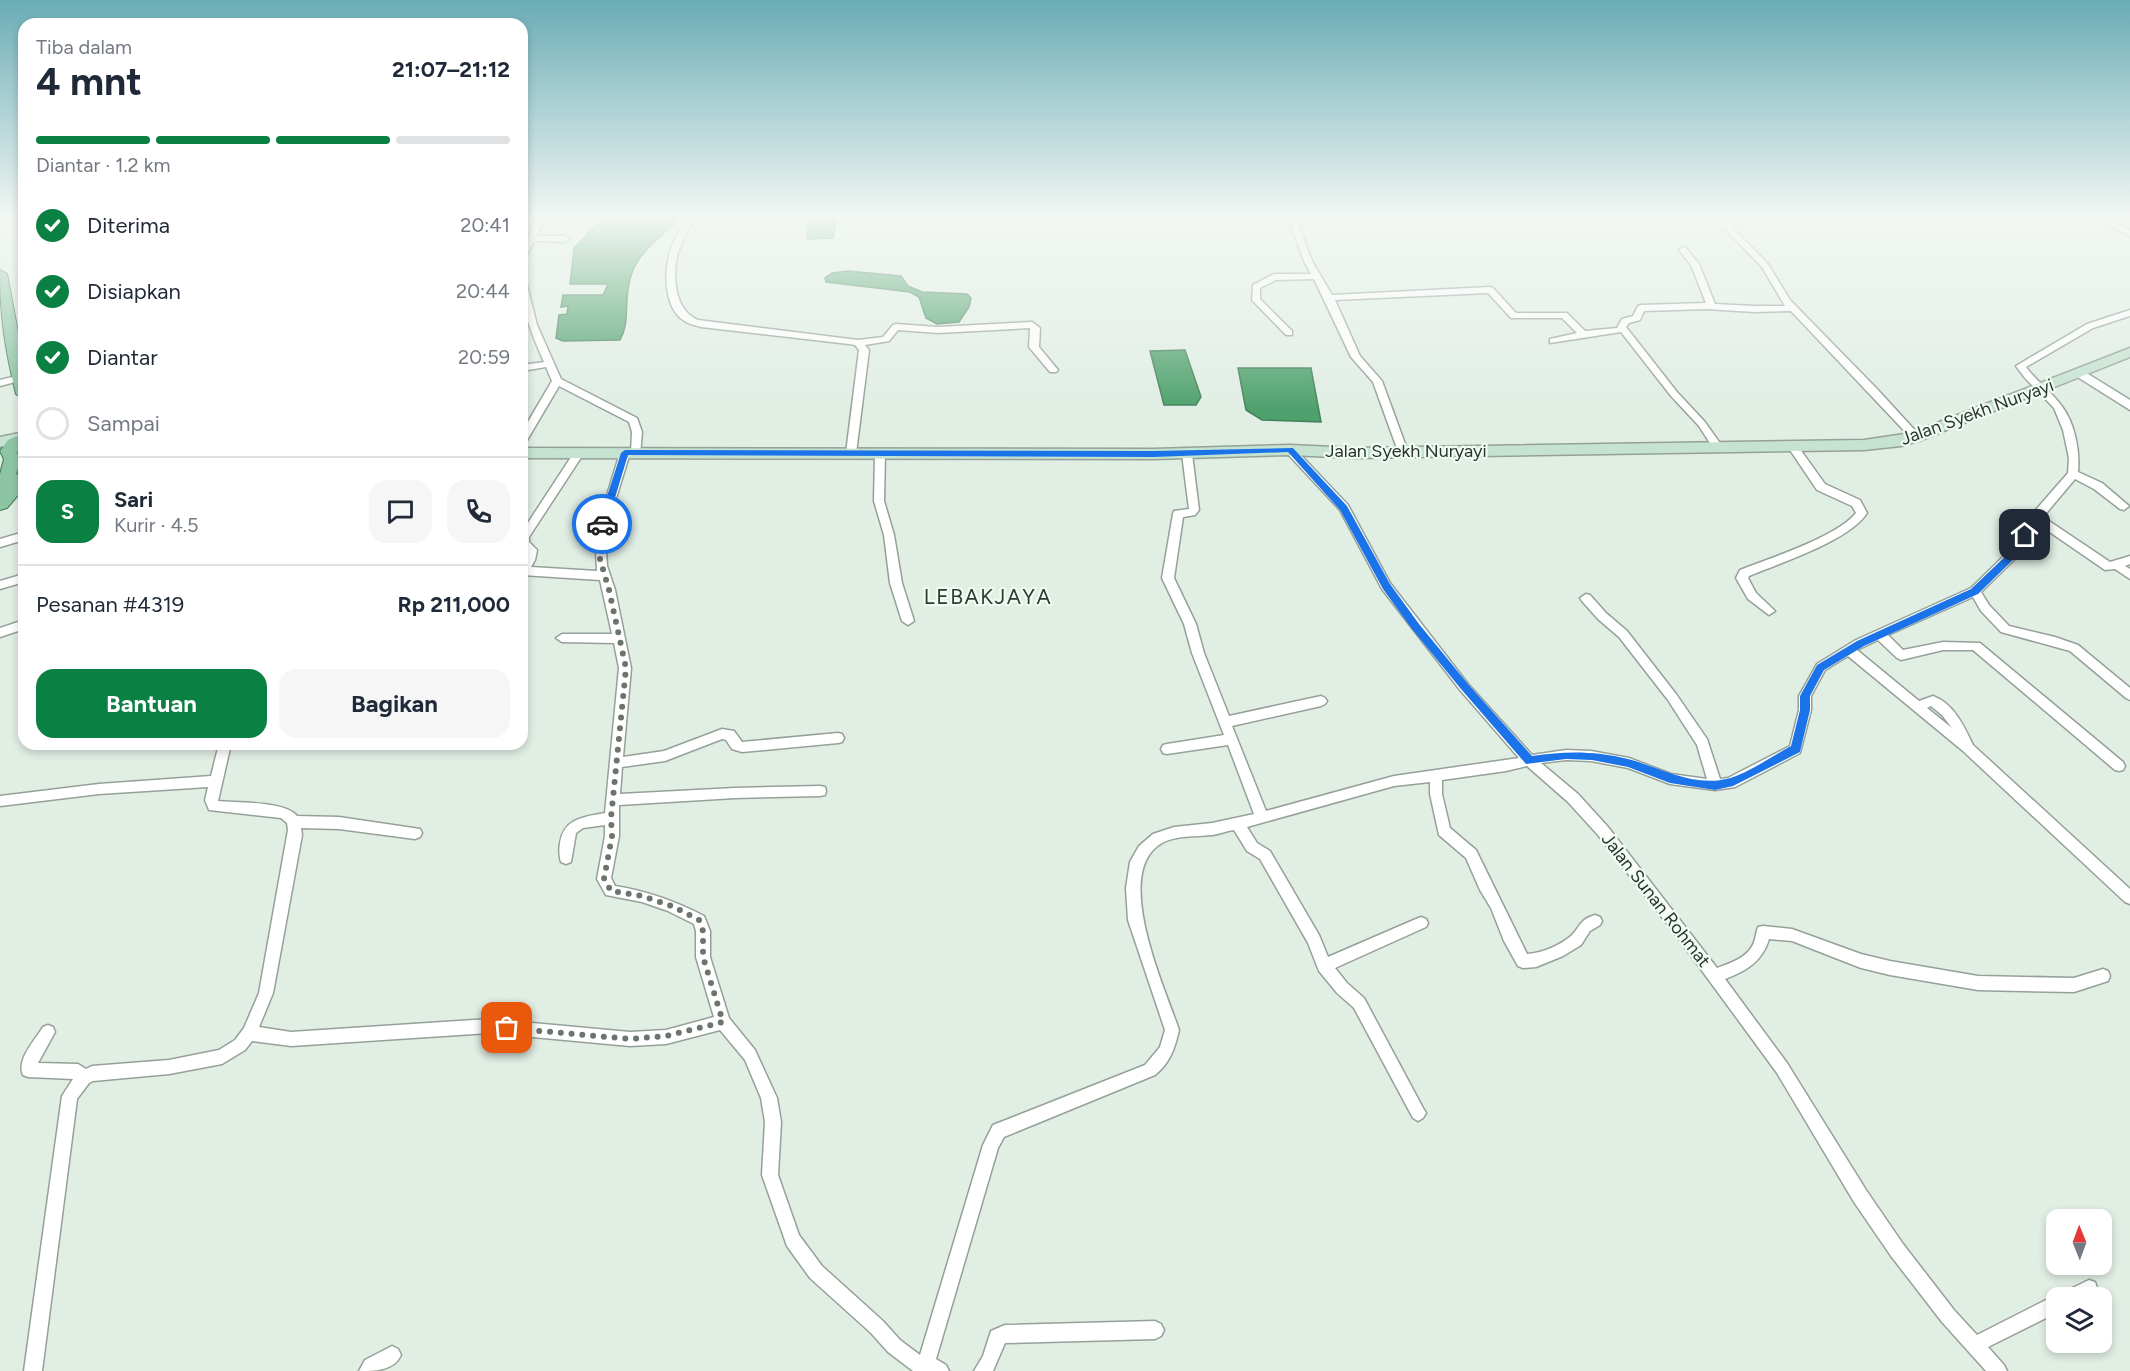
<!DOCTYPE html>
<html lang="id">
<head>
<meta charset="utf-8">
<style>
  body { margin:0; font-family:Figtree,sans-serif; background:#f6f6f7; color:#1f2937; height:100vh; display:flex; flex-direction:column; font-size:22px; white-space:nowrap }
  * { box-sizing:border-box; margin:0 }
  p { font-size:20px; color:#747a83 }
  .icon { flex:none; width:33px; height:33px; fill:none; stroke:currentColor; stroke-width:2; stroke-linecap:round; stroke-linejoin:round }
  .map { position:relative; flex:1; overflow:hidden }
  .drawer { position:absolute; left:18px; top:18px; width:510px; height:732px; display:flex; flex-direction:column; background:#fff; border-radius:18px; box-shadow:0 3px 9px #0003 }
  .drawer>* { flex:none }
  .needle { width:39px; rotate:359deg }
  .buttons { position:absolute; left:2046px; top:1209px; display:grid; gap:12px }
  .buttons a { display:grid; place-items:center; width:66px; height:66px; border-radius:12px; background:#fff; box-shadow:0 3px 9px #0003; font-size:30px }
  .pin { position:absolute; display:grid; place-items:center; width:51px; height:51px; color:#fff; margin:-26px; border-radius:12px; box-shadow:0 3px 9px #0006 }
  .courier { position:absolute; display:grid; place-items:center; width:60px; height:60px; margin:-30px; border:4px solid #1a73e8; border-radius:50%; background:#fff; color:#222; box-shadow:0 2px 8px #0007 }
  .head em { font-style:normal; font-weight:700 }
  .head div { display:flex; flex-direction:column-reverse }
  .head { display:flex; align-items:center; justify-content:space-between; height:102px; padding:0 18px }
  h1 { font-size:39px; font-weight:700; line-height:45px }
  .bar { display:grid; grid-template-columns:repeat(4,1fr); gap:9px 6px; align-content:center; height:72px; padding:0 18px }
  .bar i { height:8px; border-radius:4px; background:#e0e1e3 }
  .bar .selected { background:#0b8043 }
  .bar p { grid-column:span 4 }
  .line { display:flex; align-items:center; gap:15px; padding:0 18px; border-top:2px solid #e0e1e3 }
  .line div { flex:1 }
  .round { display:grid; place-items:center; flex:none; width:63px; height:63px; border-radius:18px; background:#f6f6f7 }
  ol { padding:0 18px; list-style:none }
  li { display:flex; align-items:center; gap:18px; height:66px }
  li p { margin-inline-start:auto }
  li .icon { padding:6px; border-radius:50%; background:#0b8043; color:#fff; stroke-width:4 }
  li:last-child { color:#747a83 }
  li i { width:33px; height:33px; border:3px solid #e0e1e3; border-radius:50% }
  .action { display:flex; gap:12px; margin-top:auto; padding:12px 18px }
  .action a { flex:1; height:69px; border-radius:18px; background:#0b8043; color:#fff; font-size:24px; font-weight:700; line-height:69px; text-align:center }
  .action a+a { background:#f6f6f7; color:#1f2937 }
  .map>svg:first-child { display:block }
  .water { fill:#4ea16c; stroke:#448059; stroke-width:1.5 }
  .lines { fill:none; stroke-linecap:round; stroke-linejoin:round }
  .minor-casing { stroke:#95a198; stroke-width:3 }
  .tertiary-casing { stroke:#95a198; stroke-width:3 }
  .secondary-casing { stroke:#95a198; stroke-width:3 }
  .primary-casing { stroke:#3a7952; stroke-width:2 }
  .minor { fill:#fff; fill-rule:evenodd }
  .tertiary { fill:#fff; fill-rule:evenodd }
  .secondary { fill:#c6e2d1; fill-rule:evenodd }
  .primary { fill:#8dc5a3; fill-rule:evenodd }
  .route { fill:#1a73e8 }
  .done { stroke:#6c746e; stroke-width:6; stroke-dasharray:0 10.8 }
  .labels { text-anchor:middle; dominant-baseline:central; stroke-width:4.5; stroke-linejoin:round; paint-order:stroke }
  .street-label { font-size:18px; fill:#2d322e; stroke:#eefcf2 }
  .quarter-label { font-size:21px; letter-spacing:1.5px; fill:#2e3931; stroke:#eefcf2 }
</style>
</head>
<body>
<div class="map">
<svg width="2130" height="1371" viewBox="0 0 2130 1371">
  <rect width="100%" height="100%" fill="#e1eee4"/>
  <g class="water">
    <path d="M603 218H679C658 242 632 253 628 290 625 308 629 324 620 340L563 341 556 338 559 315 567 314 568 306 561 307 563 295H603L608 284H570L574 248Z"/>
    <polygon points="837,219 833,238 807,239 809,222"/>
    <polygon points="848,271 901,276 908,286 922,292 967,294 971,298 969,307 959,322 937,324 926,318 919,297 910,292 826,282 825,278 832,273"/>
    <polygon points="1185,350 1201,397 1196,405 1164,405 1150,351"/>
    <polygon points="1238,368 1311,368 1321,422 1262,420 1246,410"/>
  </g>
  <g class="lines">
    <defs>
      <g id="minor">
        <polygon points="537,218 545,218 536,236 565,236 569,239 565,242 534,241 526,256 522,259 522,248"/>
        <path d="M687 218H695C689 229 682 240 678 253 672 275 674 310 698 320L858 340 883 337 893 325 896 324 938 327 1032 322 1040 328 1039 347 1058 370 1056 372H1050L1029 347 1030 328 938 333 898 330 889 341 865 345 869 350 856 453 851 456 847 455 846 453 859 350 855 345 849 344 701 327C695 325 688 324 683 320 664 307 664 272 670 252 673 240 680 229 687 218Z"/>
        <polygon points="1288,218 1296,218 1312,261 1332,295 1490,287 1493,288 1516,313 1567,313 1585,331 1617,328 1622,319 1633,316 1638,306 1641,305 1706,303 1691,265 1679,250 1683,247 1686,248 1699,264 1715,304 1754,306 1785,306 1762,267 1714,218 1723,218 1768,264 1790,300 1878,390 1921,437 1920,439 1912,439 1791,311 1754,312 1706,309 1644,311 1640,320 1629,323 1626,327 1677,392 1705,422 1724,449 1719,452 1715,451 1699,426 1671,396 1621,332 1550,343 1550,339 1577,333 1562,318 1511,318 1488,293 1335,300 1360,356 1382,381 1408,452 1403,455 1399,454 1373,382 1351,357 1314,279 1276,280 1260,288 1260,299 1292,331 1292,335 1286,335 1252,300 1253,285 1274,274 1311,274 1304,261"/>
        <polygon points="2095,218 2106,218 2130,230 2130,236"/>
        <path d="M522 278 526 281 537 325 561 379 637 418 642 432 640 455 636 456 631 453 632 432 629 422 559 386 526 442 522 443V432L552 381 546 367 522 371V365L544 362C531 332 522 312 522 278Z"/>
        <path d="M2130 310V316L2093 328 2026 367C2036 381 2051 391 2061 405 2075 423 2080 451 2078 472L2102 483 2129 506 2124 510 2120 509 2094 489 2075 479 2043 517 2110 562 2130 556V564L2125 566 2130 569V579L2115 569 2105 570 2038 524 2018 556 1981 592 1989 605 2009 626 2055 637 2078 645 2130 688V700L2126 698 2070 651 2001 632 1981 611 1973 597 1888 635 1903 650 1943 642 1980 643 2123 762 2125 766 2123 770 2119 771 2115 770 1973 650H1943L1901 660 1897 658 1878 640 1857 650 1919 701 1933 696C1954 704 1964 726 1973 745L2130 889V904L2125 902 1963 751 1848 656 1825 670 1811 696V710L1800 753 1735 787 1715 790 1670 784 1628 768 1591 761 1566 760 1541 763 1578 794 1608 827 1717 968C1731 963 1749 957 1754 942 1756 937 1756 932 1758 927L1763 926 1792 929 1861 954 1890 961 1978 976 2074 978 2103 969 2108 971 2110 976 2108 981 2074 992 1978 990 1890 975 1861 968 1792 941 1769 939C1762 962 1746 971 1725 979L1787 1063 1866 1190 1903 1244 1954 1310 1977 1335 2050 1298 2056 1296 2061 1298H2056V1313L1988 1347 2004 1365 2007 1371H1986L1942 1322 1891 1256 1854 1202 1777 1073 1678 938 1598 835 1568 802 1527 766 1506 771 1442 780V794L1450 828 1476 850 1527 954C1542 953 1559 946 1571 936 1581 926 1579 920 1595 915L1600 917 1602 921 1600 925 1590 931 1581 945 1563 956 1536 967 1523 968 1518 966 1504 941 1491 908 1480 890 1466 858 1439 835 1430 794V782L1394 786 1247 827 1257 843 1270 851 1319 935 1328 957 1416 919 1421 917 1426 919 1428 923 1426 927 1335 968 1347 983 1364 998 1423 1108 1426 1113 1423 1118 1418 1121 1413 1118 1354 1008 1337 993 1319 971 1308 943 1260 859 1247 851 1234 830C1227 831 1219 834 1212 835 1196 837 1176 835 1162 843 1111 872 1165 988 1179 1030 1175 1048 1170 1063 1155 1075L1004 1137 998 1148 936 1359 946 1365 949 1371H913L888 1352 871 1333 810 1278 787 1246 762 1175 765 1122 761 1098 745 1060 720 1030 666 1044 630 1046 489 1033 291 1046 252 1041 245 1050 222 1064 169 1074 93 1081 89 1083 77 1099 42 1371H24L62 1096 73 1079 28 1077 23 1075C16 1060 35 1040 43 1027L48 1025 53 1027 55 1032 38 1063 78 1064 86 1069 92 1066 169 1060 219 1050 235 1040 244 1028 259 993 288 830 287 823 281 818 209 810 205 800 208 787 99 794 0 806V796L99 784 211 776 219 744H231L218 801C237 803 285 801 297 816L339 817 420 829 422 833 420 837 415 839 339 829 301 828 302 835 273 993 259 1027 291 1032 489 1019 630 1032 666 1030 714 1017 696 957V931L694 924 668 911 642 902 606 895 597 879 605 836V825L583 828 576 833 571 862 566 864 561 862C559 856 559 849 560 843 564 818 584 817 605 813L619 668 614 643 562 642 556 638 562 634H612L600 580 522 575V563L526 551 522 549V532L575 451 579 450 584 453 529 537V542L537 550 535 560 531 567 597 571 595 534 620 453 625 450 629 451 630 453 605 534 607 566 615 590 631 668 623 757 664 751 722 729 734 731 742 742 838 733 842 734 844 738 842 742 838 743 742 752 732 749 726 740 722 739 665 761 622 767 620 794 735 788 820 786 825 787 826 791 825 795 820 796 735 798 619 805V836L611 878 615 886C647 891 675 901 704 916L710 931V957L729 1018 755 1050 777 1098 781 1122 778 1175 799 1235 822 1266 883 1321 900 1340 920 1355 983 1145 993 1125 1145 1065 1160 1047 1165 1030 1128 920 1126 888 1130 862 1139 846 1153 834 1174 827 1212 823 1254 814 1228 745 1167 754 1163 753 1161 749 1163 745 1167 744 1224 735 1192 653 1184 624 1162 578 1173 514 1174 511 1189 509 1182 454 1183 452 1187 451 1192 454 1199 510 1195 515 1183 517 1174 578 1196 624 1204 653 1229 716 1321 696 1325 698 1327 701 1325 704 1321 706 1232 726 1266 811 1394 776 1519 758 1460 690 1382 589 1340 510 1286 452V448H1294L1348 505 1390 583 1468 684 1532 755 1566 750 1591 751 1629 758 1671 774 1707 779 1697 745 1668 700 1619 637 1598 619 1582 601 1580 598 1586 594 1590 595 1606 613 1627 631 1676 694 1707 739 1720 779 1728 778 1790 746 1799 710V696L1817 664 1856 640 1971 588 2010 550 2034 512 2068 473 2069 458 2063 430 2054 408 2025 378 2016 366 2087 324ZM1931 706 1942 715 1952 728 1927 708Z"/>
        <polygon points="20,375 23,376 23,380 0,386 0,380"/>
        <path d="M1793 444 1797 445 1825 484 1860 500 1867 513C1849 541 1780 563 1749 576L1748 578 1756 593 1775 611 1769 615 1748 599 1736 578 1740 570C1770 558 1837 537 1856 513L1852 506 1817 490 1788 447Z"/>
        <polygon points="880,450 885,453 884,501 894,535 902,583 914,621 908,625 902,621 890,583 884,535 874,501 875,453"/>
        <polygon points="24,532 24,540 0,547 0,539"/>
        <polygon points="24,574 24,582 0,589 0,581"/>
        <polygon points="24,620 24,629 0,637 0,628"/>
        <path d="M2089 1280 2095 1282 2097 1288C2092 1302 2074 1298 2062 1298L2064 1292Z"/>
        <polygon points="1155,1321 1161,1324 1164,1330 1161,1336 1155,1339 1005,1343 993,1371 974,1371 983,1356 991,1331 1005,1325"/>
        <path d="M392 1346 398 1349 401 1355C394 1371 374 1371 359 1371L365 1360Z"/>
      </g>
      <polygon id="tertiary" points="2080,369 2130,400 2130,410 2076,376 2074,373"/>
      <g id="secondary">
        <polygon points="2130,348 2130,357 1921,440 1901,446 1864,450 1356,458 1290,455 1154,459 522,458 522,448 1154,449 1290,445 1356,448 1864,440 1911,433"/>
        <polygon points="24,432 24,442 0,447 0,437"/>
      </g>
      <g id="primary">
        <path d="M0 270 7 274 24 364V399L16 394C5 349 0 316 0 270Z"/>
        <polygon points="24,433 24,445 17,452 18,455 24,456 24,466 19,466 16,475 24,471 24,488 7,508 0,510 0,474 4,459 0,451 8,440"/>
      </g>
    </defs>
    <use href="#minor" class="minor-casing"/>
    <use href="#tertiary" class="tertiary-casing"/>
    <use href="#secondary" class="secondary-casing"/>
    <use href="#primary" class="primary-casing"/>
    <use href="#minor" class="minor"/>
    <use href="#tertiary" class="tertiary"/>
    <use href="#secondary" class="secondary"/>
    <use href="#primary" class="primary"/>
  </g>
  <linearGradient id="sky" x2="0" y2="1"><stop stop-color="#6aacb6"/><stop offset="0.53" stop-color="#f2f7f3"/><stop offset="1" stop-color="#f2f7f3" stop-opacity="0"/></linearGradient>
  <rect width="2130" height="410" fill="url(#sky)"/>
  <path class="route" d="M1293 448 1347 506 1390 584 1419 624 1468 684 1532 756C1566 751 1595 751 1628 759 1659 767 1692 787 1726 779 1746 775 1772 756 1791 746L1800 710V696L1817 665 1857 641 1971 589 2011 551 2022 533 2030 535 2017 556 1978 594 1864 646 1824 670 1810 696V710L1800 752 1733 786 1715 790 1670 783 1628 767 1592 760 1566 759 1526 764 1461 689 1412 629 1383 589 1340 510 1288 452 1154 457 628 455 607 524 602 527 598 524 621 453 625 450 1154 451Z"/>
  <g class="lines">
    <polyline class="done" points="507,1028 630,1039 666,1036 723,1022 703,957 703,931 699,920 672,906 642,896 611,891 604,879 612,836 611,818 626,668 609,590 600,559 600,534 602,524"/>
  </g>
  <g class="labels">
    <g class="street-label">
      <text transform="translate(1977 412) rotate(-20)">Jalan Syekh Nuryayi</text>
      <text x="1406" y="451">Jalan Syekh Nuryayi</text>
      <text transform="translate(1656 900) rotate(52)">Jalan Sunan Rohmat</text>
    </g>
    <g class="quarter-label">
      <text x="988" y="596">LEBAKJAYA</text>
    </g>
  </g>
</svg>
<div class="buttons">
<a><svg class="needle" viewBox="-14 -14 28 28"><path d="M0-13l5 13h-10z" fill="#e53935"/><path d="M0 13l5-13h-10z" fill="#747a83"/></svg></a>
<a><svg class="icon" aria-label="layers" viewBox="0 0 24 24"><path d="M12 4l9 5-9 5-9-5zM3 14l9 5 9-5"/></svg></a>
</div>
<div class="pin" style="left:507px;top:1028px;background:#ea580c"><svg class="icon" aria-label="bag" viewBox="0 0 24 24"><path d="M5 8h14l-1 12H6zM9 8a3 3 0 0 1 6 0"/></svg></div>
<div class="pin" style="left:2025px;top:535px;background:#1f2937"><svg class="icon" aria-label="home" viewBox="0 0 24 24"><path d="M3 11l9-7 9 7M6 9v11h12V9"/></svg></div>
<div class="courier" style="left:602px;top:524px"><svg class="icon" aria-label="car" viewBox="0 0 24 24"><path d="M5 17H2v-5l4-1 3-4h7l3 4 3 1v5h-3M9 17h6M6 11h13"/><circle cx="7" cy="17" r="2"/><circle cx="17" cy="17" r="2"/></svg></div>
<section class="drawer">
<div class="head"><div><h1>4 mnt</h1><p>Tiba dalam</p></div><em>21:07–21:12</em></div>
<div class="bar"><i class="selected"></i><i class="selected"></i><i class="selected"></i><i></i><p>Diantar · 1.2 km</p></div>
<ol>
<li><svg class="icon" aria-label="check" viewBox="0 0 24 24"><path d="M5 12l5 5 9-10"/></svg>Diterima<p>20:41</p></li>
<li><svg class="icon" aria-label="check" viewBox="0 0 24 24"><path d="M5 12l5 5 9-10"/></svg>Disiapkan<p>20:44</p></li>
<li><svg class="icon" aria-label="check" viewBox="0 0 24 24"><path d="M5 12l5 5 9-10"/></svg>Diantar<p>20:59</p></li>
<li><i></i>Sampai</li>
</ol>
<div class="line" style="height:108px"><b class="round" style="background:#0b8043;color:#fff">S</b><div><b>Sari</b><p>Kurir · 4.5</p></div><a class="round"><svg class="icon" aria-label="chat" viewBox="0 0 24 24"><path d="M4 5h16v11H9l-5 4z"/></svg></a><a class="round"><svg class="icon" aria-label="phone" viewBox="0 0 24 24"><path d="M5 4h4l2 5-3 2q2 4 5 5l2-3 5 2v4C11 20 4 13 5 4z"/></svg></a></div>
<div class="line" style="height:78px"><div>Pesanan #4319</div><b>Rp 211,000</b></div>
<div class="action"><a>Bantuan</a><a>Bagikan</a></div>
</section>
</div>
</body>
</html>
